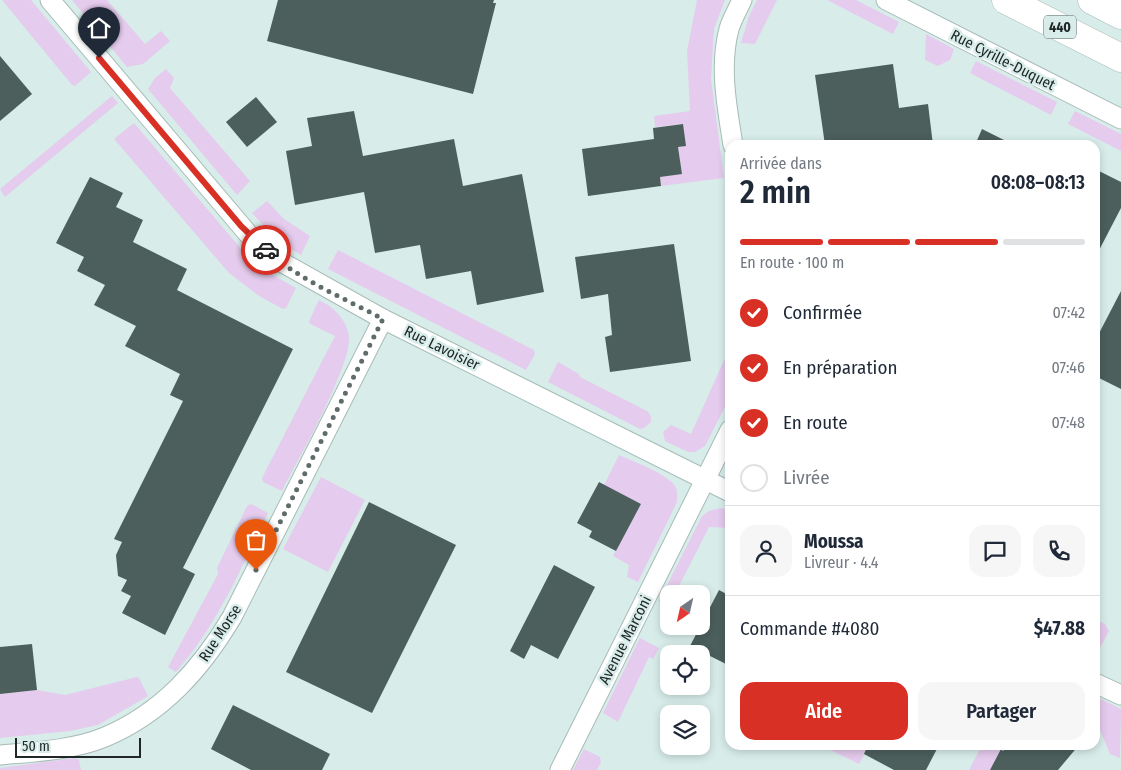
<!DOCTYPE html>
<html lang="fr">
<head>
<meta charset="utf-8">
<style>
  body { margin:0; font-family:"Fira Sans Condensed",sans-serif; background:#f6f6f7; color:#1f2937; height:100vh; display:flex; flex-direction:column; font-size:19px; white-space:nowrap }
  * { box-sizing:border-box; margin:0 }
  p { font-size:16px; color:#747a83 }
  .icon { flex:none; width:28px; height:28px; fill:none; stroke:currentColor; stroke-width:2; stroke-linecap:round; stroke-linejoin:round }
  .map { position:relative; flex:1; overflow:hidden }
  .sheet { position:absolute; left:725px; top:140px; width:375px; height:610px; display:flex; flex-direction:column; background:#fff; border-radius:15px; box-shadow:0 2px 8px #0003 }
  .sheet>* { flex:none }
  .needle { width:32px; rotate:214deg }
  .tools { position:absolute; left:660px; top:585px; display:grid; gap:10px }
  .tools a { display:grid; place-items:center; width:50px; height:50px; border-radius:10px; background:#fff; box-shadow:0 2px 8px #0003; font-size:25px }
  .scale { position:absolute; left:15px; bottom:12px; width:126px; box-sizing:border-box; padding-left:5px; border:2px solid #202726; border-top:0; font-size:14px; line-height:18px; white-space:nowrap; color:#202726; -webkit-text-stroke:4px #d8edea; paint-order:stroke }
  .pin { position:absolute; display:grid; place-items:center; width:42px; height:42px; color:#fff; margin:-51px -21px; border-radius:50% 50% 50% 0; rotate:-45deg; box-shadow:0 0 5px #0007 }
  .pin .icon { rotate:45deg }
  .courier { position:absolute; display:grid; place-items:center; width:50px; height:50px; margin:-25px; border:4px solid #d93025; border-radius:50%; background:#fff; color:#222; box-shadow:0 1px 6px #0007 }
  .summary em { font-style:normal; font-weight:600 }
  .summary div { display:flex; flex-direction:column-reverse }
  .summary { display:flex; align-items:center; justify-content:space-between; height:85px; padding:0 15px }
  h1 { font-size:32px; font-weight:600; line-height:38px }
  .bar { display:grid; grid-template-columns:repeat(4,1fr); gap:8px 5px; align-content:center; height:60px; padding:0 15px }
  .bar i { height:6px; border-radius:4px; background:#e0e1e3 }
  .bar .on { background:#d93025 }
  .bar p { grid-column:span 4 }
  .line { display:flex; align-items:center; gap:12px; padding:0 15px; border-top:1px solid #e0e1e3 }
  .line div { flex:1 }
  .round { display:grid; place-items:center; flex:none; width:52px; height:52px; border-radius:15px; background:#f6f6f7 }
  ol { padding:0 15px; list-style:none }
  li { display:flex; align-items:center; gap:15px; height:55px }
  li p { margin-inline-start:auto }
  li .icon { padding:5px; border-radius:50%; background:#d93025; color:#fff; stroke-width:4 }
  li:last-child { color:#747a83 }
  li i { width:28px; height:28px; border:2px solid #e0e1e3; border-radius:50% }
  .action { display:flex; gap:10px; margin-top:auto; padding:10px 15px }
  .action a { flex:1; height:58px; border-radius:15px; background:#d93025; color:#fff; font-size:20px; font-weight:600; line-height:58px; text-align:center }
  .action a+a { background:#f6f6f7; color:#1f2937 }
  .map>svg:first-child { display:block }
  .green { fill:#e5cbed }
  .building { fill:#4c5f5c }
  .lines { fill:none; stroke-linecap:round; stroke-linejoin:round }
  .minor-casing { stroke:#a7bbb7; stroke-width:21 }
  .highway-casing { stroke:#a7bbb7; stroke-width:29 }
  .minor { stroke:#fff; stroke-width:19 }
  .highway { stroke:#fff; stroke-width:28 }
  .done { stroke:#606c6b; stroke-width:5; stroke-dasharray:0 9 }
  .route { stroke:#d93025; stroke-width:6 }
  .labels { text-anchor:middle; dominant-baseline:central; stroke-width:5; stroke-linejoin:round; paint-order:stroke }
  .shield { fill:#d8edea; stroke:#576261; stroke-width:1 }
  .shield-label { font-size:14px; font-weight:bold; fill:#202726 }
  .street-label { font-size:15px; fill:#202726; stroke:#d8edea }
</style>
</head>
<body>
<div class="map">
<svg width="1121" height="770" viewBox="0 0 1121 770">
  <rect width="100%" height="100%" fill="#d8edea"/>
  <g class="green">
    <polygon points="2,0 31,0 91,72 75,86 72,85"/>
    <polygon points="72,0 107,0 145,44 161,31 170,41 143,64 127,67"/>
    <polygon points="697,0 725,0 714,29 711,79 724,178 661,186 660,177 682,173 678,147 686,146 682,124 655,127 654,116 690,111 687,51"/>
    <polygon points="757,0 777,0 755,44 741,43 749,16"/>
    <polygon points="827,0 856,0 899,22 893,34"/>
    <polygon points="926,34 954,49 950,60 938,66 925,60"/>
    <polygon points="976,61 1057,102 1051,115 970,73"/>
    <polygon points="166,69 174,78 170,88 250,181 237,195 148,89 155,78"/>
    <polygon points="112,96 118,103 5,197 0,189"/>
    <polygon points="1075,111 1121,134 1121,151 1068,124"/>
    <polygon points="134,123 248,257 264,270 296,288 286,308 283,309 259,296 229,273 115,140 115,138"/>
    <path d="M267 201 284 219 310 236 301 255C281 243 267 230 252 213Z"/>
    <polygon points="338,250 534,350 535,354 526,370 328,269"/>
    <path d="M319 300C334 307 347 320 349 337 351 367 298 460 282 491L263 482 262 478 335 336 310 324 309 321Z"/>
    <polygon points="730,347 730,397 705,446 695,452 688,452 665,441 663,432 671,425 691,434"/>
    <polygon points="558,362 579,374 580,377 647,411 651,416 651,422 644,428 640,429 548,382"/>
    <path d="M619 455C632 461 668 474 675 486 678 491 677 497 677 502L638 582 627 577 629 565 613 556 641 504 604 485Z"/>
    <polygon points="321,477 365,500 328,572 283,549"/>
    <path d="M251 504 268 513C241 568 217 626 176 672L168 667 218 574 217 568 247 506Z"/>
    <polygon points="721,508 730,511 730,528 709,527 675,594 669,594 669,606 664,609 659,601 702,516 709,511"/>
    <polygon points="1095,619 1105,624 1109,631 1095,657"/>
    <polygon points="640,638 659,648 653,659 649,657 618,722 603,713"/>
    <polygon points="137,677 139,678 148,696 98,725 70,731 0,738 0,694 37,690 65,695"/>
    <polygon points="1095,696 1121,709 1120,758 1110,754 1100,730 1095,735"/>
    <polygon points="820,745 869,745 859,764"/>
    <polygon points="982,745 995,745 1001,749 990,770 969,770"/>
    <polygon points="584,749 600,757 601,762 597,770 573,770"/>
    <polygon points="75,758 79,760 81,770 0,770 0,768"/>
  </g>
  <g class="building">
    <polygon points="278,0 494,0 493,3 496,3 473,94 267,41"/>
    <polygon points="0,56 32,94 0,121"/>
    <polygon points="893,64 899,108 928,104 933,145 825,145 815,75"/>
    <polygon points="256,97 277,122 247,147 226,122"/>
    <polygon points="354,111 363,156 454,139 463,186 522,174 544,292 477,305 471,271 426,279 420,245 375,253 364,192 295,205 286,151 312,146 307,118"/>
    <polygon points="683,124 686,146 678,147 682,174 660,177 661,186 588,196 582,149 654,139 653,128"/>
    <polygon points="982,129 1014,145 975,145"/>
    <polygon points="1095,169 1121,182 1121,208 1095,258"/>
    <polygon points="90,177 123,193 116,207 143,220 133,242 187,269 177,290 293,349 183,568 195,574 165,635 122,613 131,596 121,591 127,580 118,576 116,555 122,542 114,539 183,401 170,395 180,374 125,346 136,326 94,305 105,285 77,271 84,257 56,243"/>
    <polygon points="674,244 691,361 610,372 605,337 612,335 608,294 581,299 575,257"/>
    <polygon points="1121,291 1121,389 1095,376 1095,341"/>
    <polygon points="599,482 641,504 616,551 589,537 592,531 577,523"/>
    <polygon points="369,502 456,545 372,713 286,672"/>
    <polygon points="554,565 595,587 558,659 531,645 524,659 510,651"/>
    <polygon points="719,590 730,596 730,666 690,646"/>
    <polygon points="32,644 37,690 0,694 0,647"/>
    <polygon points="233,705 330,754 322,770 251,770 211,749"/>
    <polygon points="868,745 939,745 926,770 894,770 864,754"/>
    <polygon points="1008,745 1079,745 1058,770 990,770 1001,749 1003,751"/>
  </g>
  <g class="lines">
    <defs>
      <g id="minor">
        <polyline points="50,0 249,235 276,259 383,319 730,492"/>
        <polyline points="886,0 1121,119"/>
        <path d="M733 145C727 107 719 67 729 29 732 19 738 9 742 0"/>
        <polyline points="1095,683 1121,695"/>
        <path d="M0 755C33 752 74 750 105 737 162 713 201 669 232 617L383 319"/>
        <polyline points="560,770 730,430"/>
      </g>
      <g id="highway">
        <polyline points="1006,0 1121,58"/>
        <polyline points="1092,0 1121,15"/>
      </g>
    </defs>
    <use href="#minor" class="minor-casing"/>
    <use href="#highway" class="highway-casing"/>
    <use href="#minor" class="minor"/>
    <use href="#highway" class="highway"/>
  </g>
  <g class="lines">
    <path class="done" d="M256 570 383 319C344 298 299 280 266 250"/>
    <polyline class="route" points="99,58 241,226 266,250"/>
  </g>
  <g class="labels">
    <rect class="shield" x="1044" y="15.5" width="32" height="23" rx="4"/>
    <g class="shield-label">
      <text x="1060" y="27">440</text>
    </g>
    <g class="street-label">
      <text transform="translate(1003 60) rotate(27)">Rue Cyrille-Duquet</text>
      <text transform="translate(442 348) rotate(26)">Rue Lavoisier</text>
      <text transform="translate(220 633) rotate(-57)">Rue Morse</text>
      <text transform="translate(625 640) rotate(-63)">Avenue Marconi</text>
    </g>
  </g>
</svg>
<div class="tools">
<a><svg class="needle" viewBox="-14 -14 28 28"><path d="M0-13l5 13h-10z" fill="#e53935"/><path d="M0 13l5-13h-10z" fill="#747a83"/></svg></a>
<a><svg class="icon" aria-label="locate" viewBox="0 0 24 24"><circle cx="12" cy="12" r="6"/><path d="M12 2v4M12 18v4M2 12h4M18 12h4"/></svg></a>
<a><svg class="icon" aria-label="layers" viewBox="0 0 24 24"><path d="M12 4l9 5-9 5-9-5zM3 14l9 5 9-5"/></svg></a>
</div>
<div class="scale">50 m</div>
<div class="pin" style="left:256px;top:570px;background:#ea580c"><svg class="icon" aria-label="bag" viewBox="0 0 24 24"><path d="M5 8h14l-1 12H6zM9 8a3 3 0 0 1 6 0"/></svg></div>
<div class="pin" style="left:99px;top:58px;background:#1f2937"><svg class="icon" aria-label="home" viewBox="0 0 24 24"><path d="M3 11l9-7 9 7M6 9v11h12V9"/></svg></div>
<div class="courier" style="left:266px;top:250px"><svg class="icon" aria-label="car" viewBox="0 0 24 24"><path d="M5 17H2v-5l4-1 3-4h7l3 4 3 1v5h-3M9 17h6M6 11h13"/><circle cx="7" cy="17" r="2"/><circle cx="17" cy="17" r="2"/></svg></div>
<section class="sheet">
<div class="summary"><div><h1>2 min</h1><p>Arrivée dans</p></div><em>08:08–08:13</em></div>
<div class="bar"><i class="on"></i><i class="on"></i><i class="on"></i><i></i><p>En route · 100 m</p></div>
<ol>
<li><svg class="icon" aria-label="check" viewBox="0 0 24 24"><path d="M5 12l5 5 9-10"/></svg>Confirmée<p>07:42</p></li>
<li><svg class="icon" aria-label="check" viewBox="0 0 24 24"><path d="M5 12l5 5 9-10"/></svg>En préparation<p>07:46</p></li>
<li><svg class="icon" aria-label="check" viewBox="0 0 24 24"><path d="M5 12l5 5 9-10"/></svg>En route<p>07:48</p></li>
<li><i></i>Livrée</li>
</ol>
<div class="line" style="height:90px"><a class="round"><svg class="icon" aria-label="person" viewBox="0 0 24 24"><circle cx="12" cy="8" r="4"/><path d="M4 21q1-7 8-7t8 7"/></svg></a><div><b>Moussa</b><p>Livreur · 4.4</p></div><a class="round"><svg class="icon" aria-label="chat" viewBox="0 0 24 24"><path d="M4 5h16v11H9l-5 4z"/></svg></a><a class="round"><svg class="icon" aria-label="phone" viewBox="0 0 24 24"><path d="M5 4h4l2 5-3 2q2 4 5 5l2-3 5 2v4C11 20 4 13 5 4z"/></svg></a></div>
<div class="line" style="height:65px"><div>Commande #4080</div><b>$47.88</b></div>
<div class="action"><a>Aide</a><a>Partager</a></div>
</section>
</div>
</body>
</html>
